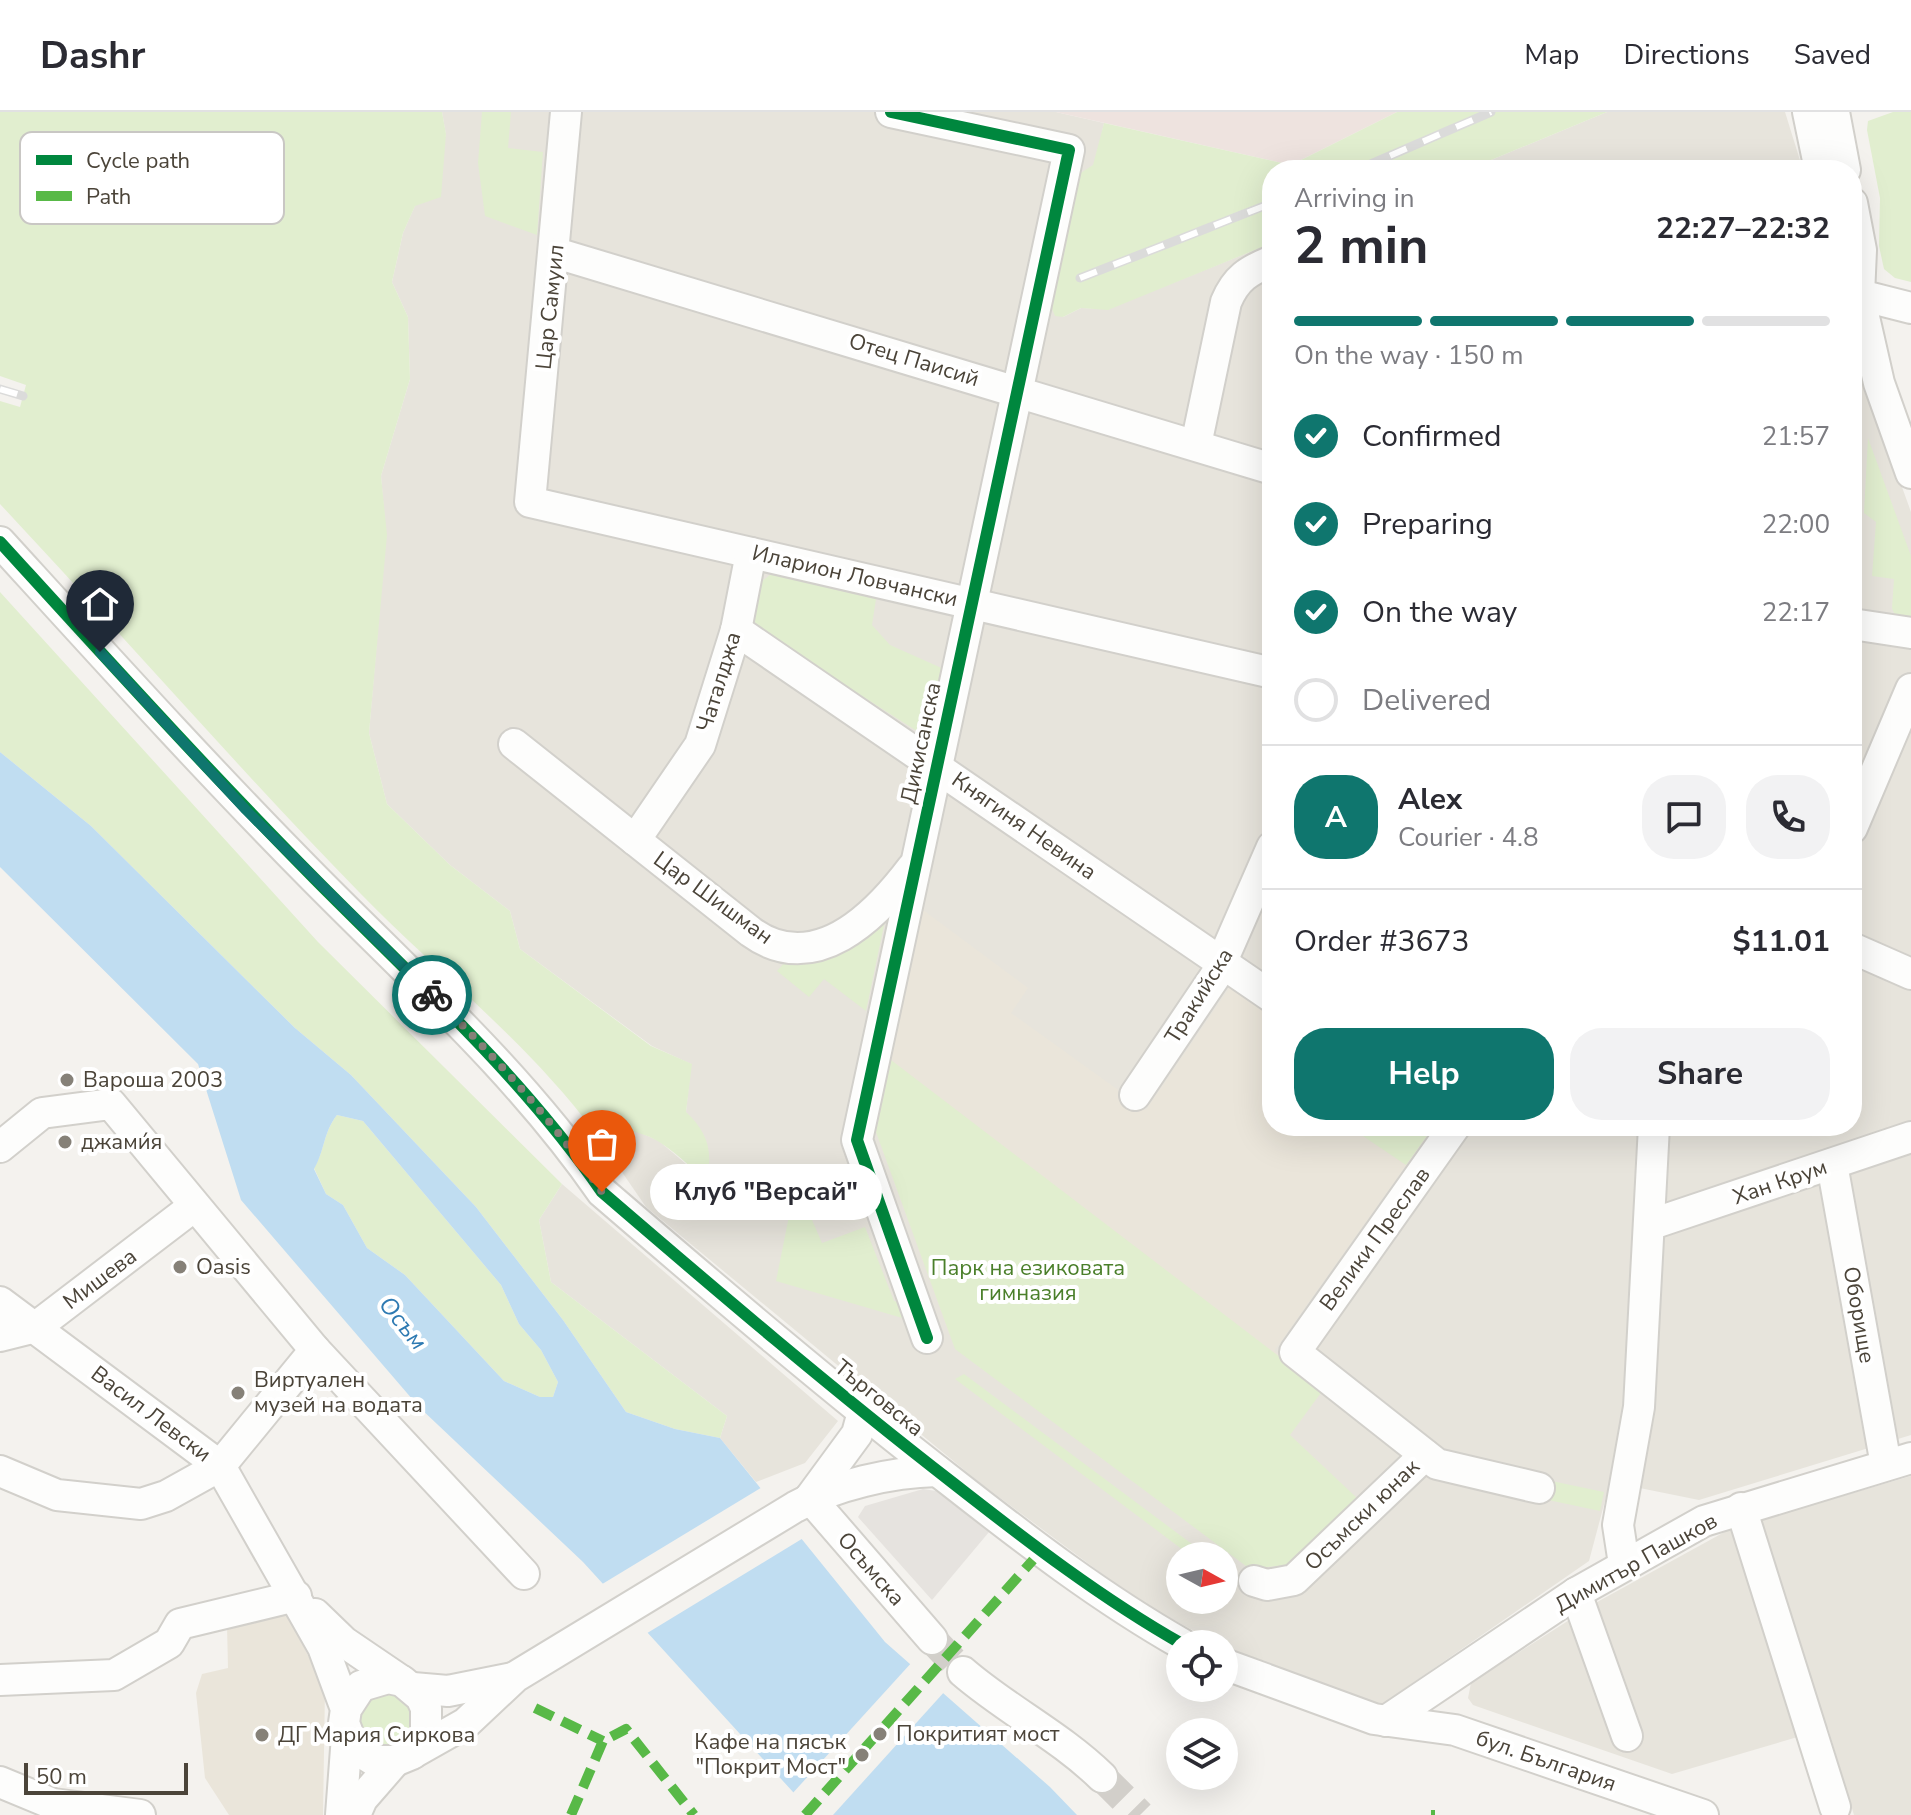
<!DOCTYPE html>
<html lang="en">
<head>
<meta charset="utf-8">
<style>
  body { margin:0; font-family:"Nunito Sans",sans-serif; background:#f2f2f3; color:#2b2b33; height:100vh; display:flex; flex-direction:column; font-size:30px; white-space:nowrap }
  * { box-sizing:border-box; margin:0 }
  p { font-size:26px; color:#7c7c81 }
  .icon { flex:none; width:44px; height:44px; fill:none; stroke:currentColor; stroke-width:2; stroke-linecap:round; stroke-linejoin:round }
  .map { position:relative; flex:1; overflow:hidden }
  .drawer { position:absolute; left:1262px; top:48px; width:600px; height:976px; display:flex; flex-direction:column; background:#fff; border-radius:32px; box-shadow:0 8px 32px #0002 }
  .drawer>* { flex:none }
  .needle { width:52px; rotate:98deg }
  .fabs { position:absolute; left:1166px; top:1430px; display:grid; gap:16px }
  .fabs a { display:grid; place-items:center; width:72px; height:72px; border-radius:50%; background:#fff; box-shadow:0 8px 32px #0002; font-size:40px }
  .scale { position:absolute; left:24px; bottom:20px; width:164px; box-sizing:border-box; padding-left:8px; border:4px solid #4b4439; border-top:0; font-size:22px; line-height:28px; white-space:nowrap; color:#4b4439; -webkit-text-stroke:6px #fff; paint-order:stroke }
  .pin { position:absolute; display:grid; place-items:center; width:68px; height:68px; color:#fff; margin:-82px -34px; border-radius:50% 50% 50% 0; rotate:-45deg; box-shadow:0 0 8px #0007 }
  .pin .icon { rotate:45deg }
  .courier { position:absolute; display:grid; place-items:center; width:80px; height:80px; margin:-40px; border:6px solid #0f766e; border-radius:50%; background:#fff; color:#222; box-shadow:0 2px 10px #0007 }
  .bubble { position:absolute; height:56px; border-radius:28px; background:#fff; box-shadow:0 8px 32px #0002; font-size:26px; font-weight:700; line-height:56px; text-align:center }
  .head em { font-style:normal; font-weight:700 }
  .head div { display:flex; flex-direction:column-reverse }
  .head { display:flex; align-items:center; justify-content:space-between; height:136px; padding:0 32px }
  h1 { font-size:52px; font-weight:700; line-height:60px }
  .bar { display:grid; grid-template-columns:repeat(4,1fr); gap:12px 8px; align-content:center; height:96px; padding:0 32px }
  .bar i { height:10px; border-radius:6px; background:#e1e1e2 }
  .bar .selected { background:#0f766e }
  .bar p { grid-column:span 4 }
  .line { display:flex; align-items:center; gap:20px; padding:0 32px; border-top:2px solid #e1e1e2 }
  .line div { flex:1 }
  .round { display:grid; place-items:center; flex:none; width:84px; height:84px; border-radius:32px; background:#f2f2f3 }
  ol { padding:0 32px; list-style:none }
  li { display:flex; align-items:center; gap:24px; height:88px }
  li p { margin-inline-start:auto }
  li .icon { padding:8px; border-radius:50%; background:#0f766e; color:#fff; stroke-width:4 }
  li:last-child { color:#7c7c81 }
  li i { width:44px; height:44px; border:4px solid #e1e1e2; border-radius:50% }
  .action { display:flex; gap:16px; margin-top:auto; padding:16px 32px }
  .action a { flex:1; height:92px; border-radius:32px; background:#0f766e; color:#fff; font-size:32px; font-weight:700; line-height:92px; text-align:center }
  .action a+a { background:#f2f2f3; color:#2b2b33 }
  header { display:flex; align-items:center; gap:48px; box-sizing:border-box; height:112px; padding:0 40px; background:#fff; border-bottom:2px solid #e1e1e2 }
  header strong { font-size:38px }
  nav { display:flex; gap:44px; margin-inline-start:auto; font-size:28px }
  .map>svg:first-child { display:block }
  .residential { fill:#e7e4dc; fill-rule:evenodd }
  .education { fill:#eae5da }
  .medical { fill:#eee3df }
  .green { fill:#e1eecf }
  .parking { fill:#e6e3df }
  .water { fill:#c0ddf1; fill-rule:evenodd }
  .pier { fill:#f4f2ee }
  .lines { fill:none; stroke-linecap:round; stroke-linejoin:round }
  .minor-tunnel { stroke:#d2cfca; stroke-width:30; stroke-dasharray:30 15; stroke-linecap:butt }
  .minor-casing { stroke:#d2d0cb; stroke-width:34 }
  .minor { stroke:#fdfdfc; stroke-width:30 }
  .rail-casing { stroke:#dbdbda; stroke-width:9 }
  .rail { stroke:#fff; stroke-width:6; stroke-dasharray:18; stroke-linecap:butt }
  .quiet { stroke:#58b947; stroke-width:10; stroke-dasharray:20 10; stroke-linecap:butt }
  .cycleway-casing { stroke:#fff; stroke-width:17 }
  .cycleway { stroke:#00873e; stroke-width:12 }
  .done { stroke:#868178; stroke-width:8; stroke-dasharray:0 14.4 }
  .route { stroke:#0f766e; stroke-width:10 }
  .poi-dot { fill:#868178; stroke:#fff; stroke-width:3 }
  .labels { text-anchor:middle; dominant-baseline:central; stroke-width:8; stroke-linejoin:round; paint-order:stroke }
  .street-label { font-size:22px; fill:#4b4439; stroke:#fff }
  .poi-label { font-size:22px; fill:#4b4439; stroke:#fff; text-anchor:start }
  .park-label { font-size:22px; fill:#4a7f2a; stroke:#fff }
  .water-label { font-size:24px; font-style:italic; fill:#2e7ab2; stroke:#fff }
  .key { fill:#fff; stroke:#c9c7c4; stroke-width:2 }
  .key-label { font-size:22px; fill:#4b4439 }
</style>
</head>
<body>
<header>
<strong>Dashr</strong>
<nav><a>Map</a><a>Directions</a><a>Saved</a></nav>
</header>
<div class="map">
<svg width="1911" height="1703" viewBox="0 0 1911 1703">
  <rect width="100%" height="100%" fill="#f4f2ee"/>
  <g class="residential">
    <path d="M442 0H1056L1104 11 1063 205 1081 196 1108 197 1272 131V1014H1852V217L1871 289 1911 400V1323L1699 1388 1610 1370 1589 1449 1381 1593 1256 1552 1140 1490 980 1371 646 1095 593 1018 628 1015 659 1029 705 1068 686 1000 691 952 652 934 520 837 510 799 450 753 387 692 369 621 386 423 381 364 410 267 408 205 392 170 403 121 446 23ZM1180 1444H1224V1488H1180Z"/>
    <polygon points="1607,0 1785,0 1803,58 1467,58"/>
    <polygon points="562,1072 838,1309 805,1351 756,1370 720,1326 727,1304 551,1170 539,1108"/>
    <polygon points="1911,1364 1911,1703 1854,1703 1828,1616 1672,1662 1473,1593 1468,1586 1471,1571 1599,1489 1730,1417"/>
  </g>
  <g class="education">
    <polygon points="923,798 1028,876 1011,901 1146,998 1230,875 1272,902 1272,1014 1434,1014 1274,1239 1323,1278 1290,1323 1357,1386 1286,1453 951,1227 876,1020"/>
    <polygon points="284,1497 325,1576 323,1703 229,1703 205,1666 196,1581 202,1562 228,1556 227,1513"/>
  </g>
  <polygon class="medical" points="1056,0 1397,0 1291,53"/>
  <g class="green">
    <path d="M0 0H442L446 22 441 85 415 94 403 121 392 170 408 205 410 267 381 364 387 423 369 621 387 692 450 753 510 799 520 837 651 934 692 952 686 1000C707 1019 714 1040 706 1068 663 1032 653 1014 593 1018 526 929 437 860 359 780 236 654 121 521 0 392V289L20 295 26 273 0 264Z"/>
    <polygon points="482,0 511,0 508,36 543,40 537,123 485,104 478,51"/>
    <polygon points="1397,0 1607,0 1467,58 1272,58 1272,131 1108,198 1081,196 1063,205 1055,204 1048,187 1076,64 1093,53 1104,11 1291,53"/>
    <polygon points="1893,0 1911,0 1911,170 1895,166 1884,157 1879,134 1880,86 1867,18 1868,9"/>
    <polygon points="1868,326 1911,444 1911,508 1896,506 1892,496 1894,467 1872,464 1876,410 1864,401"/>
    <polygon points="771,462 876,487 872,513 890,533 946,558 934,612 920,621 757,517 753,511 761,470"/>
    <polygon points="0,480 318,830 562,1072 539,1108 551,1170 727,1304 720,1326 675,1317 626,1300 563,1208 476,1095 351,963 295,916 91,714 0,640"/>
    <polygon points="887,799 866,899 824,867 809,885 777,859 786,849"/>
    <polygon points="891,948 1323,1278 1290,1323 1357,1386 1286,1453 1250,1457 955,1237 876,1020"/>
    <path d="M337 1003 363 1009 501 1173 519 1212 541 1238 558 1270 553 1285H540L504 1269 405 1163 367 1136 343 1093 326 1082 314 1056C325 1038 323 1021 337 1003Z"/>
    <polygon points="1348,1014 1434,1014 1406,1053"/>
    <polygon points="806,1094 822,1131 865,1115 894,1189 910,1193 916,1210 776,1169 789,1104"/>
    <polygon points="964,1262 1208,1444 1191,1444 955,1267"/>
    <polygon points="1542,1367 1604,1380 1600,1399 1539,1386"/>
    <circle cx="386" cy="1609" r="27"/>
  </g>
  <polygon class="parking" points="923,1377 936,1379 989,1420 932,1488 858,1405 865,1394"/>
  <path class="water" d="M0 640 91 714 295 916 351 963 476 1095 563 1208 626 1300 675 1317 720 1326 885 1530 1050 1675 1077 1703H814L583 1450 419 1295 241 1088 198 952 0 755ZM337 1003 363 1009 501 1173 519 1212 541 1238 558 1270 553 1285H540L504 1269 405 1163 367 1136 343 1093 326 1082 314 1057C325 1038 323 1021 337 1003Z"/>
  <g class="pier">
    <polygon points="764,1374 805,1425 644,1523 599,1474"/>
    <polygon points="913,1549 946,1578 833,1703 809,1703 791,1683"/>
  </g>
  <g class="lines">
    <g class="minor-tunnel">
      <polyline points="932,1527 963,1560"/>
      <polyline points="1102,1665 1140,1703"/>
    </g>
    <defs>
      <g id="minor">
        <polyline points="566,0 530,390 1272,561"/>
        <polyline points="891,0 1069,38 857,1028 927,1226"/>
        <polyline points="1808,0 1820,58"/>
        <polyline points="1834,0 1845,58"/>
        <polyline points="1852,91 1861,138 1859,183 1879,271 1911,361"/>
        <polyline points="556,141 1272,357"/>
        <polyline points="1852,181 1911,196"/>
        <path d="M1196 333 1226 190C1236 166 1248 159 1272 149"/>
        <path d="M0 430C104 544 207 658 315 767 415 868 521 963 602 1080 717 1179 833 1278 953 1371 1027 1429 1101 1486 1182 1532"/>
        <polyline points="1852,512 1911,521"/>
        <polyline points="736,518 1272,885"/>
        <path d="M514 632 751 820C814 866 875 805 912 756"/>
        <polyline points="1852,716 1911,577"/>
        <polyline points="635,728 700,633 736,518 751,441"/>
        <polyline points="1852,836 1911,862"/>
        <polyline points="1135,983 1216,863 1272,735"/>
        <polyline points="1455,1014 1295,1240 1437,1352 1539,1376"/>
        <polyline points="0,1035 42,1001 111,992 315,1238 524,1462"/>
        <polyline points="1832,1052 1886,1353"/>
        <polyline points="1649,1113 1911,1025"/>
        <polyline points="0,1190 220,1354 323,1535 346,1597 344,1611 353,1635 375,1649 395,1649 412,1642 426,1621 426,1596 421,1585 402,1569 388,1566 361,1574 346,1597"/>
        <polyline points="0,1224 36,1215 193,1095"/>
        <polyline points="0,1359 57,1383 141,1392 166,1384 220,1354 315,1238"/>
        <polyline points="810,1386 932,1527"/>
        <polyline points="810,1386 857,1322 863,1300"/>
        <polyline points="1741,1396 1835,1695"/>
        <polyline points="1624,1452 1618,1413 1639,1295 1654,1014"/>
        <polyline points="1254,1469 1267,1473 1294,1468 1425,1343"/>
        <polyline points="1576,1481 1627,1624"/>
        <polyline points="315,1502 344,1530 400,1568"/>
        <polyline points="1224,1552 1374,1607 1455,1618 1703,1703"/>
        <path d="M963 1560C1007 1598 1060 1624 1102 1665"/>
        <polyline points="0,1568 114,1563 169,1531 180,1512 296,1484"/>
        <polyline points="413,1576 448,1579 513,1566"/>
        <polyline points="1386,1609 1576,1481 1704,1409 1911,1346"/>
        <path d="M413 1641 466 1611 515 1565 795 1395C835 1373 891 1360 937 1359"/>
        <polyline points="0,1670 53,1692 140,1703"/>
        <polyline points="341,1703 347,1624"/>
        <polyline points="355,1703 362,1687 395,1649"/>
      </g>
    </defs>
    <use href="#minor" class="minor-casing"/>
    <use href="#minor" class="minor"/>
    <defs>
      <g id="rail">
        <polyline points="1357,58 1491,0"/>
        <polyline points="1080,166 1272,91"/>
        <polyline points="0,277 23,284"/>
      </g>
    </defs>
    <use href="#rail" class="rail-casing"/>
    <use href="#rail" class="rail"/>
    <g class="quiet">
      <polyline points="535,1596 603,1629"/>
      <polyline points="571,1703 603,1629 626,1617 694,1703"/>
      <polyline points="805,1703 1033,1448"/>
      <polyline points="1431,1703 1435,1703"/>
    </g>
    <defs>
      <g id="cycleway">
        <polyline points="891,0 1069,38 857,1028 927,1226"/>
        <path d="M0 430C104 544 207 658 315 767 415 868 521 963 602 1080 717 1179 833 1278 953 1371 1027 1429 1101 1486 1182 1532"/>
      </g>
    </defs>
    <use href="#cycleway" class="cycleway-casing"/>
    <use href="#cycleway" class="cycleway"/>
  </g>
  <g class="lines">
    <path class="done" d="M432 883C494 943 552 1008 602 1080"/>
    <polyline class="route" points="100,540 246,698 432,883"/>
  </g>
  <g class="poi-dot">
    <circle cx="67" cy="968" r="8"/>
    <circle cx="65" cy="1030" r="8"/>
    <circle cx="180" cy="1155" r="8"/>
    <circle cx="238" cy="1281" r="8"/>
    <circle cx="880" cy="1622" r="8"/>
    <circle cx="262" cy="1623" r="8"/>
    <circle cx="862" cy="1643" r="8"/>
  </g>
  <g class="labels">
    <g class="street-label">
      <text transform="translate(550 195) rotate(-84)">Цар Самуил</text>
      <text transform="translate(914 248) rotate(17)">Отец Паисий</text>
      <text transform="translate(855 464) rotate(13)">Иларион Ловчански</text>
      <text transform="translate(719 570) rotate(-73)">Чаталджа</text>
      <text transform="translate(921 631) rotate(-78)">Дикисанска</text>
      <text transform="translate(1024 714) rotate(35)">Княгиня Невина</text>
      <text transform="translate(713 786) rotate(36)">Цар Шишман</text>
      <text transform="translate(1199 884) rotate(-58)">Тракийска</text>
      <text transform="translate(1780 1070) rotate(-19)">Хан Крум</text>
      <text transform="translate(1375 1127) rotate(-54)">Велики Преслав</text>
      <text transform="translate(100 1167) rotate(-37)">Мишева</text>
      <text transform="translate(1859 1203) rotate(80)">Оборище</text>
      <text transform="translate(879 1286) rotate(39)">Търговска</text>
      <text transform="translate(151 1302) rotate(37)">Васил Левски</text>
      <text transform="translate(1362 1403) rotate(-44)">Осъмски юнак</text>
      <text transform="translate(1636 1451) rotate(-29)">Димитър Пашков</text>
      <text transform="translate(871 1457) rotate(49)">Осъмска</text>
      <text transform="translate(1546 1649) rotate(19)">бул. България</text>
    </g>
    <g class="poi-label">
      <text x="83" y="968">Вароша 2003</text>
      <text x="81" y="1030">джами́я</text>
      <text x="196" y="1155">Oasis</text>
      <text x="254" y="1268">Виртуален<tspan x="254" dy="25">музей на водата</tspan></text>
      <text x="896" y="1622">Покритият мост</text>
      <text x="278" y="1623">ДГ Мария Сиркова</text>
      <text x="846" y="1630" text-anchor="end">Кафе на пясък<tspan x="846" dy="25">"Покрит Мост"</tspan></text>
    </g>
    <g class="park-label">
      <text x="1028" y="1156">Парк на езиковата<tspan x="1028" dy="25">гимназия</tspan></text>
    </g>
    <g class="water-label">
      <text transform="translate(403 1211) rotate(51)">Осъм</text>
    </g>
  </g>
  <rect x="20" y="20" width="264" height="92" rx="12" class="key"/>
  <rect x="36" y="43" width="36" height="10" fill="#00873e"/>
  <rect x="36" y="79" width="36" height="10" fill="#58b947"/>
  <g class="key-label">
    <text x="86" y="56">Cycle path</text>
    <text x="86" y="92">Path</text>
  </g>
</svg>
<div class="fabs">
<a><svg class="needle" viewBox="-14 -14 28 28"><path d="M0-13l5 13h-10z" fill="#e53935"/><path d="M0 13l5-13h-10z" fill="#7c7c81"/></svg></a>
<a><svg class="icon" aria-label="locate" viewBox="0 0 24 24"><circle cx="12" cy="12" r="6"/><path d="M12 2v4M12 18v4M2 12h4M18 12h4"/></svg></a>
<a><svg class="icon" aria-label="layers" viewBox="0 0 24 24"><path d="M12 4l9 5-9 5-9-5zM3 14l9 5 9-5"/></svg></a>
</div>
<div class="scale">50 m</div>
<div class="pin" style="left:602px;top:1080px;background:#ea580c"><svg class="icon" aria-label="bag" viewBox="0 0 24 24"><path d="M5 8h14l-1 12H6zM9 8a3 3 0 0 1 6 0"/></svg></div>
<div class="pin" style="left:100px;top:540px;background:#1f2937"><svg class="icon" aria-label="home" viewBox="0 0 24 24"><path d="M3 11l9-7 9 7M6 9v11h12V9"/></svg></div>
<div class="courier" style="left:432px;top:883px"><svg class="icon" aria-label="bike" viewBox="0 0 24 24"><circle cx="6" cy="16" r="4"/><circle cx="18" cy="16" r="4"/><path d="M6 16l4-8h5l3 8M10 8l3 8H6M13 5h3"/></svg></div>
<div class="bubble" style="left:650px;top:1052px;width:232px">Клуб &quot;Версай&quot;</div>
<section class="drawer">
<div class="head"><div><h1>2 min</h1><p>Arriving in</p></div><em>22:27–22:32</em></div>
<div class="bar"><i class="selected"></i><i class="selected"></i><i class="selected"></i><i></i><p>On the way · 150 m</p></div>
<ol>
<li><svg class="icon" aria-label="check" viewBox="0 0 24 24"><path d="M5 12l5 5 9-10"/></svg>Confirmed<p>21:57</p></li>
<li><svg class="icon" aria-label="check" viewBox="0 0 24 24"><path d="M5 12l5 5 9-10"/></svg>Preparing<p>22:00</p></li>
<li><svg class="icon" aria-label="check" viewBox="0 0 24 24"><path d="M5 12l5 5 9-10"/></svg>On the way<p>22:17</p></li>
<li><i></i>Delivered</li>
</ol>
<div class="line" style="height:144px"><b class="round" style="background:#0f766e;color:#fff">A</b><div><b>Alex</b><p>Courier · 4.8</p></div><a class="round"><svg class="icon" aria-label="chat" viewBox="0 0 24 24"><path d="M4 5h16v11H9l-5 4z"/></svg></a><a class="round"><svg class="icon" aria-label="phone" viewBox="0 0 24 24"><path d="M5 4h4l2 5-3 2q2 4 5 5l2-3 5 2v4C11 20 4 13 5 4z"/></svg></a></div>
<div class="line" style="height:104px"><div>Order #3673</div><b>$11.01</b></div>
<div class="action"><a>Help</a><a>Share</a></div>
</section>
</div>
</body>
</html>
